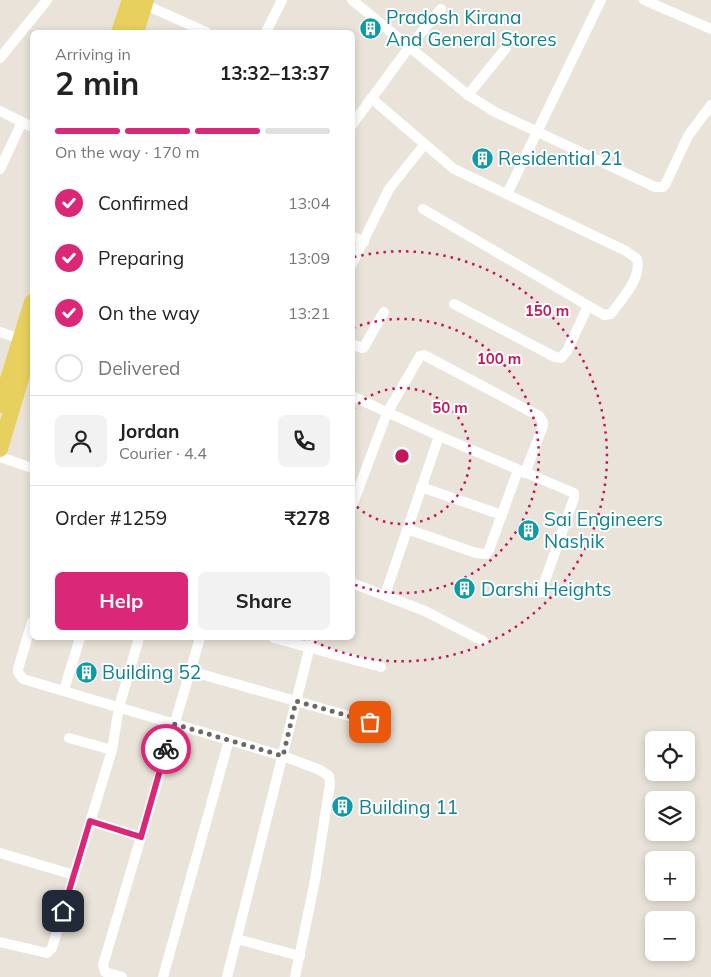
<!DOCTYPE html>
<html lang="en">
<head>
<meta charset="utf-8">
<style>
  body { margin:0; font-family:Mulish,sans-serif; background:#f2f2f2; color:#222; height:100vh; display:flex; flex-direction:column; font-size:19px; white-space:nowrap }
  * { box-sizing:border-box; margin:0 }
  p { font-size:16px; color:#767676 }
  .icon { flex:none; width:28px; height:28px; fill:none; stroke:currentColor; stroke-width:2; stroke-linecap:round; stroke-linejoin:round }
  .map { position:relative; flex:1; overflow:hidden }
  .drawer { position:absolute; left:30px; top:30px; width:325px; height:610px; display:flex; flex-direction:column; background:#fff; border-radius:8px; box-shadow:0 2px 8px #0003 }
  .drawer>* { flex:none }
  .tools { position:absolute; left:645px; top:731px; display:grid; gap:10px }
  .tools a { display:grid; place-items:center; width:50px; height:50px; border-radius:8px; background:#fff; box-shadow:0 2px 8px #0003; font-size:25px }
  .pin { position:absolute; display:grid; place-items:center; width:42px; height:42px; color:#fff; margin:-21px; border-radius:10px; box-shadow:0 2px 8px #0006 }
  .courier { position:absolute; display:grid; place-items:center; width:50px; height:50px; margin:-25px; border:4px solid #db2777; border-radius:50%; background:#fff; color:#222; box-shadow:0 1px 6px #0007 }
  .head em { font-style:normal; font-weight:700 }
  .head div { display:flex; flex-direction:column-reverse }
  .head { display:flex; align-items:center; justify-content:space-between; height:85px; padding:0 25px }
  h1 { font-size:32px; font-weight:700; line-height:38px }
  .bar { display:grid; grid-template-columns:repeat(4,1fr); gap:8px 5px; align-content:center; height:60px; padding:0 25px }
  .bar i { height:6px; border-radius:4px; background:#e0e0e0 }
  .bar .selected { background:#db2777 }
  .bar p { grid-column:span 4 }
  .line { display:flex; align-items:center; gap:12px; padding:0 25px; border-top:1px solid #e0e0e0 }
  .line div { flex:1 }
  .round { display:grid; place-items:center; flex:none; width:52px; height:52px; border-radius:8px; background:#f2f2f2 }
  ol { padding:0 25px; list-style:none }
  li { display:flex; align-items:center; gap:15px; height:55px }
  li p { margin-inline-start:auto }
  li .icon { padding:5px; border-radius:50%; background:#db2777; color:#fff; stroke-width:4 }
  li:last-child { color:#767676 }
  li i { width:28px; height:28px; border:2px solid #e0e0e0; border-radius:50% }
  .cta { display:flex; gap:10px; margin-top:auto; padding:10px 25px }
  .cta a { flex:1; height:58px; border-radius:8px; background:#db2777; color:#fff; font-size:20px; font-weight:700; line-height:58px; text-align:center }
  .cta a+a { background:#f2f2f2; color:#222 }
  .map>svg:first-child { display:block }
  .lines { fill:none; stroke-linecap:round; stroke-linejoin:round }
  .minor { stroke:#fff; stroke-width:10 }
  .primary { stroke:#e8d05f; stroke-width:16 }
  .done { stroke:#6b6965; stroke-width:5; stroke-dasharray:0 9 }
  .route { stroke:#db2777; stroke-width:6 }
  .ring { fill:none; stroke:#c2185b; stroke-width:2.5; stroke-dasharray:2.5 5 }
  .labels { text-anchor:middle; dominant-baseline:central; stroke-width:4; stroke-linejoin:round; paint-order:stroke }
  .culture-label { font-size:19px; fill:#0d838f; stroke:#fff; text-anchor:start }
  .centre { fill:#c2185b; stroke:#fff; stroke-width:2.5 }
  .ring-label { font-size:15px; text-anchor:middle; font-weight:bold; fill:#c2185b; stroke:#fff; stroke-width:4; stroke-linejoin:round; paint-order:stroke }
</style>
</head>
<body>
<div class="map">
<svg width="711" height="977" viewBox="0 0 711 977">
  <rect width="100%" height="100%" fill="#e9e3d9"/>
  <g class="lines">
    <g class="minor">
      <polyline points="352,0 468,95 495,112 655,187 663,187 666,183 688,136 711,105"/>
      <polyline points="644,0 711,29"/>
      <polyline points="139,2 206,32"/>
      <polyline points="266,32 282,0"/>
      <polyline points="0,58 47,0"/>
      <polyline points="468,95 506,48"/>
      <path d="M371 98 454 169 626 251 637 259C642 279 622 298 611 314L604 315 423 209"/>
      <polyline points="0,111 32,127"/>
      <polyline points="352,125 410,46 441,9"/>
      <polyline points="0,169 22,122"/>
      <polyline points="507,194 601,0"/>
      <polyline points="352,236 364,242"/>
      <polyline points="352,264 389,189 424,145"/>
      <polyline points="454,304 555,357 561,358 567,351 588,306"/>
      <polyline points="0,332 21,339"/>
      <polyline points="352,344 362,348 364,347 384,312"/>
      <polyline points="352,396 439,436 574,493 574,498 541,592"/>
      <polyline points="0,457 32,468"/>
      <polyline points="421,487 502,515"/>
      <polyline points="352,506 387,413 420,356 424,355 539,416 543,422 543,426 525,473"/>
      <polyline points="407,529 476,553 486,554 489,550 518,470"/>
      <polyline points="352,583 425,611 483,641"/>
      <polyline points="385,595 439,436"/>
      <polyline points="32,622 18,669 18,672 23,679 283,756 320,770 329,776 330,784 315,880 295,977"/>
      <polyline points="274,638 381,667"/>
      <polyline points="190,671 370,722"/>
      <polyline points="64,690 80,638"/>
      <polyline points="69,738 112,750"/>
      <polyline points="90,821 141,837"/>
      <polyline points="0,853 74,875"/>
      <polyline points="237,939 300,956"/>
      <polyline points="0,942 47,953 52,948 112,750 119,707 139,638"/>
      <polyline points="122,977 105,972 103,965 200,638"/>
      <polyline points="163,977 229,740"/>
      <polyline points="227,977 312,638"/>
    </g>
    <g class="primary">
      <polyline points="119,32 130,0"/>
      <polyline points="136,32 146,0"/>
      <polyline points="0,405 32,302"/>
      <polyline points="0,449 32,342"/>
    </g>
  </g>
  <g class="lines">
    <polyline class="done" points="166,749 174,724 283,756 296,701 370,722"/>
    <polyline class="route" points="63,911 90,821 141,837 166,749"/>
  </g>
  <g class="ring">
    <path d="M353 409A68 68 0 1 1 353 503"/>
    <path d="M353 328A137 137 0 1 1 353 584"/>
    <path d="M354 257A205 205 0 1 1 307 638"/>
  </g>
  <defs>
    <symbol id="building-disc" viewBox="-11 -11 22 22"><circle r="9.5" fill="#0f9aa8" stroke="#fff"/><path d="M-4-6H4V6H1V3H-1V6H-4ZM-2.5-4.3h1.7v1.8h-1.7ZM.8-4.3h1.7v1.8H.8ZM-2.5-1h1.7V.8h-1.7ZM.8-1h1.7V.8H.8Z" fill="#fff"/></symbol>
  </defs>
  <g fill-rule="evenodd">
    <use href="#building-disc" x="358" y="16" width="25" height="25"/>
    <use href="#building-disc" x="470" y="146" width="25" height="25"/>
    <use href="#building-disc" x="516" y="518" width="25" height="25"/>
    <use href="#building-disc" x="452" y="576" width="25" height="25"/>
    <use href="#building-disc" x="74" y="660" width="25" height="25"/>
    <use href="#building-disc" x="330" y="794" width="25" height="25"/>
  </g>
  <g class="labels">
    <g class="culture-label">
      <text x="386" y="17">Pradosh Kirana<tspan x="386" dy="22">And General Stores</tspan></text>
      <text x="498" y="158">Residential 21</text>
      <text x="544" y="519">Sai Engineers<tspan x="544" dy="22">Nashik</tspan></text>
      <text x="481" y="589">Darshi Heights</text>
      <text x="102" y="672">Building 52</text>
      <text x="359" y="807">Building 11</text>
    </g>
  </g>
  <circle cx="402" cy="456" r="8" class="centre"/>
  <g class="ring-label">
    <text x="547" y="316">150 m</text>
    <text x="499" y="364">100 m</text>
    <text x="450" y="413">50 m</text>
  </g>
</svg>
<div class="tools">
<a><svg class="icon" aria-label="locate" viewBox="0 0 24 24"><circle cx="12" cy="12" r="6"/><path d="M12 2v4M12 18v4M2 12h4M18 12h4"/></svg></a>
<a><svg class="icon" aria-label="layers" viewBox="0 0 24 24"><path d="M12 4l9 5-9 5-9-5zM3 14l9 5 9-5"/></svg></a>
<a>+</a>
<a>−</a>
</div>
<div class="pin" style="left:370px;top:722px;background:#ea580c"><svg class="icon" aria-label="bag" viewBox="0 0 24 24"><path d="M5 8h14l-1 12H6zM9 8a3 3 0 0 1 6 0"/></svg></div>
<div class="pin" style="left:63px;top:911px;background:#1f2937"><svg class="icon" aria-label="home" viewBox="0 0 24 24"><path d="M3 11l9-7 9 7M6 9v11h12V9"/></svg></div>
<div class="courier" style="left:166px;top:749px"><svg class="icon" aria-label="bike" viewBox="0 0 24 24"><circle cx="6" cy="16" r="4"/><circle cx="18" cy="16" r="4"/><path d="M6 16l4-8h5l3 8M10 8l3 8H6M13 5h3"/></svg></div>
<section class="drawer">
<div class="head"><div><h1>2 min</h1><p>Arriving in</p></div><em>13:32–13:37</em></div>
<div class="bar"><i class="selected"></i><i class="selected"></i><i class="selected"></i><i></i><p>On the way · 170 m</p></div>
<ol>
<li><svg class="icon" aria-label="check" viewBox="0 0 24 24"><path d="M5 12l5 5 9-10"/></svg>Confirmed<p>13:04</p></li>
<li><svg class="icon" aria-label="check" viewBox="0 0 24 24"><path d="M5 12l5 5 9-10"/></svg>Preparing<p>13:09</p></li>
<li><svg class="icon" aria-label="check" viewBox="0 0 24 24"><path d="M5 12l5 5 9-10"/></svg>On the way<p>13:21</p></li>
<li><i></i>Delivered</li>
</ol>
<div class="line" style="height:90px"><a class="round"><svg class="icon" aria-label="person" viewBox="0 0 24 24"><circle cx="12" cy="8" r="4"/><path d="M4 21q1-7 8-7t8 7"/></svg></a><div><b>Jordan</b><p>Courier · 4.4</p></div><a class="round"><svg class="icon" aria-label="phone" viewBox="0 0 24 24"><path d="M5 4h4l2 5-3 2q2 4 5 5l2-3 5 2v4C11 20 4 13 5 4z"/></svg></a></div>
<div class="line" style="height:65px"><div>Order #1259</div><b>₹278</b></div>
<div class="cta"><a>Help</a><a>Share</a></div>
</section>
</div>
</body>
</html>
